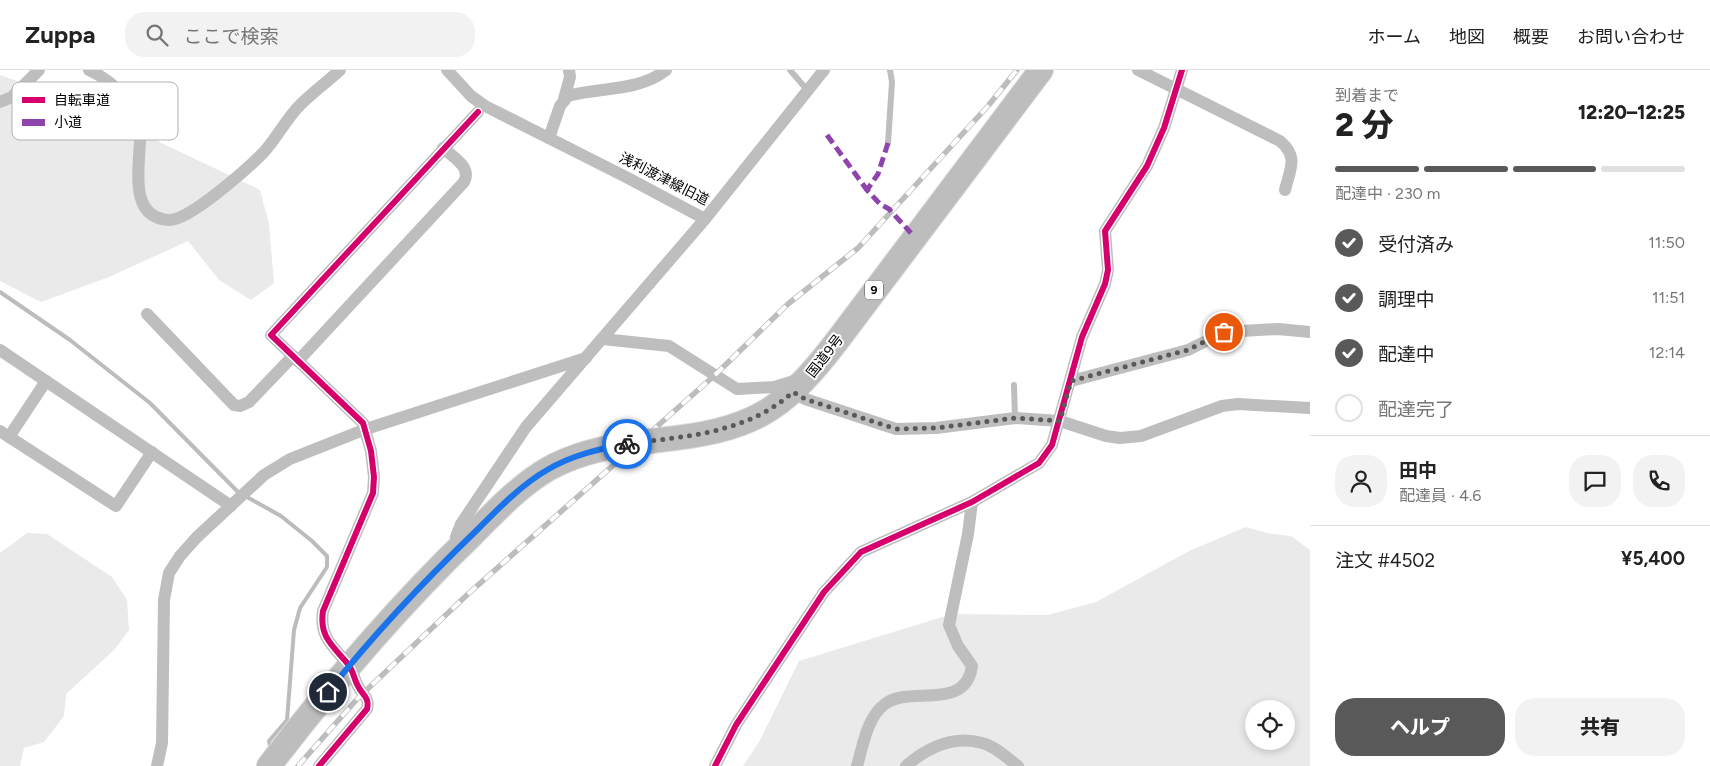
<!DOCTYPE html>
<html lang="ja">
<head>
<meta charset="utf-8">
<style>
  body { margin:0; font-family:Figtree,"Noto Sans JP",sans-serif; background:#f2f2f2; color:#222; height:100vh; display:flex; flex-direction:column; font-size:19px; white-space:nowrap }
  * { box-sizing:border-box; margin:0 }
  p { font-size:16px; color:#767676 }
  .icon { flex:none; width:28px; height:28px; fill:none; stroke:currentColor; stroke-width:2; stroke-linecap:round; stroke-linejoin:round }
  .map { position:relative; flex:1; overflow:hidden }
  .details { display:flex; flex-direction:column; background:#fff; width:400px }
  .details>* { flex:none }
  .tools { position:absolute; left:1245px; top:630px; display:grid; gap:10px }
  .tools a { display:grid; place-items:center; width:50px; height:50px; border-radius:50%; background:#fff; box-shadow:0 2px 8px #0003; font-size:25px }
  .pin { position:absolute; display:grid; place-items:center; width:42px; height:42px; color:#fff; margin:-21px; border:2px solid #fff; border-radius:50%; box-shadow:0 1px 5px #0007 }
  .courier { position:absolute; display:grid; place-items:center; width:50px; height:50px; margin:-25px; border:4px solid #1a73e8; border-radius:50%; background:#fff; color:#222; box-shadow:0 1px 6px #0007 }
  .head em { font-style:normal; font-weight:800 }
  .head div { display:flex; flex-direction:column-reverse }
  .head { display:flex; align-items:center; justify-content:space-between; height:85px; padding:0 25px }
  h1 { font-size:32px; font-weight:800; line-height:38px }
  .bar { display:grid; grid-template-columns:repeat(4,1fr); gap:8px 5px; align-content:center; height:60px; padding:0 25px }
  .bar i { height:6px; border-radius:4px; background:#e0e0e0 }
  .bar .current { background:#595959 }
  .bar p { grid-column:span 4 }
  .line { display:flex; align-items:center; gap:12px; padding:0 25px; border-top:1px solid #e0e0e0 }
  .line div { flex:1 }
  .round { display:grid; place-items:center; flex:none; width:52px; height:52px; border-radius:20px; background:#f2f2f2 }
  ol { padding:0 25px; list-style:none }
  li { display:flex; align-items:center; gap:15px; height:55px }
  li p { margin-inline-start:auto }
  li .icon { padding:5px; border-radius:50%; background:#595959; color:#fff; stroke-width:4 }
  li:last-child { color:#767676 }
  li i { width:28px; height:28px; border:2px solid #e0e0e0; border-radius:50% }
  .button { display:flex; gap:10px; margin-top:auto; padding:10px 25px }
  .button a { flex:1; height:58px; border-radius:20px; background:#595959; color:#fff; font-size:20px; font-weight:800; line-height:58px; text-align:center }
  .button a+a { background:#f2f2f2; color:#222 }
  header { display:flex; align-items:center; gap:30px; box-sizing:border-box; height:70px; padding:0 25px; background:#fff; border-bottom:1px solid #e0e0e0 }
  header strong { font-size:24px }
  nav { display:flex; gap:28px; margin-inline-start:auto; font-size:18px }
  .search { width:350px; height:45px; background:#f2f2f2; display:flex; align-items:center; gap:12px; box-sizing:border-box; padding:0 18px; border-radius:20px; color:#767676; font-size:19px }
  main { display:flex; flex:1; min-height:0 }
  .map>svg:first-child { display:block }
  .green { fill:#eaeaea; fill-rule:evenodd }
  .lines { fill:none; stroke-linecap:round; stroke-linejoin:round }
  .stream { stroke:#bcbcbc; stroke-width:4 }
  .highway-casing { stroke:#dbdbdb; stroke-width:26 }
  .lane { stroke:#bebebe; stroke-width:6 }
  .street { stroke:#bebebe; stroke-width:12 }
  .highway { stroke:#bdbdbd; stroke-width:24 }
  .rail-casing { stroke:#bdbdbd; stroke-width:5.5 }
  .rail { stroke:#fff; stroke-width:4; stroke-dasharray:11; stroke-linecap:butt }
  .highway-bridge-casing { stroke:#dbdbdb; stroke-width:26; stroke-linecap:butt }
  .highway-bridge { stroke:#bdbdbd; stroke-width:24 }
  .quiet { stroke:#8e44ad; stroke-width:5; stroke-dasharray:10 5; stroke-linecap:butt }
  .cycleway-casing { stroke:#fff; stroke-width:9 }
  .cycleway { stroke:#d6006c; stroke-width:6 }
  .done { stroke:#595959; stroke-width:5; stroke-dasharray:0 9 }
  .route { stroke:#1a73e8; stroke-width:6 }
  .labels { text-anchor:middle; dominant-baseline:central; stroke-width:4; stroke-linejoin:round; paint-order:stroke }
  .shield { fill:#fff; stroke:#4c4c4c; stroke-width:1 }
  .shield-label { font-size:12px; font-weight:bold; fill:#000 }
  .street-label { font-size:14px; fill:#000; stroke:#fff }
  .key { fill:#fff; stroke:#b2b2b2; stroke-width:1 }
  .key-label { font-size:14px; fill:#000 }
</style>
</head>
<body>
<header>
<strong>Zuppa</strong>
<div class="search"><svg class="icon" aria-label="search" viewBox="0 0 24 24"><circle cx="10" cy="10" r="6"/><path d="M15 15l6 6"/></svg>ここで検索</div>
<nav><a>ホーム</a><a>地図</a><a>概要</a><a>お問い合わせ</a></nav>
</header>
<main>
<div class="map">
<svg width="1310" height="696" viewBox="0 0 1310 696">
  <rect width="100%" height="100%" fill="#fff"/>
  <g class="green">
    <polygon points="0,5 67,28 260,120 269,154 274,213 251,230 219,210 188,171 109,207 41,232 0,211"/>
    <path d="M1246 457 1267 463 1291 466 1310 480V696H743L759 672 799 591 952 544 1048 545 1096 532 1189 481ZM1254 639H1286V671H1254Z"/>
    <polygon points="27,463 47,464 112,507 127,530 129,560 114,580 66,624 64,646 44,672 24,678 20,696 0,696 0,483"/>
  </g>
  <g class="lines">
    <polyline class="stream" points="0,222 70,270 150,333 238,422 281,446 312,471 327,486 327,497 300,538 294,560 287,650 269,671 271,680"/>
    <defs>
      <g id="highway">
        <path d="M659 370C751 360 781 344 837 271L1041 0"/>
        <path d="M269 696C331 615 397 537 471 466 495 442 519 416 548 399 573 385 599 379 627 374"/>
      </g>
    </defs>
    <use href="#highway" class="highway-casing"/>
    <g class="lane">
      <polyline points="790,0 808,21"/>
      <polyline points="888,73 892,12 890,0"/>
      <polyline points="1014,315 1015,348"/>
    </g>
    <g class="street">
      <path d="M89 0C107 8 134 30 139 49 146 77 120 147 169 150 189 151 248 98 263 83 277 68 286 49 300 35 313 22 327 12 340 0"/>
      <polyline points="447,0 471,26 485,36 626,107 705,149"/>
      <path d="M1138 0 1280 71C1299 87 1290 99 1285 120"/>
      <polyline points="564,29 570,7 569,0"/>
      <polyline points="0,32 12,27 39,0"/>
      <path d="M549 68 560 36 568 26C600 17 638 22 666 0"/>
      <polyline points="147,244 234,335 240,336 249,332 293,286"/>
      <polyline points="603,269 669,276 737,319 774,317 797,310"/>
      <polyline points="0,280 231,436"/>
      <path d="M298 291 464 112C472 97 453 87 443 78"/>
      <polyline points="1071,311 1188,280 1224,262 1278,259 1310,262"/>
      <polyline points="793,322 805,329 896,359 936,358 1015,348 1060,351 1106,366 1120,368 1141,366 1222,336 1238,334 1310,338"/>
      <polyline points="0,361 116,436 152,382"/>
      <polyline points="9,367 46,311"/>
      <polyline points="461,475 456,467 461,454 526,357 705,149 824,0"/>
      <polyline points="157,696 162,673 164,530 169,503 180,486 197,467 264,405 290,389 366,359 586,288"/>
      <path d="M319 696 367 639C370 627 362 625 358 616 354 609 353 600 348 594 333 576 319 567 323 541L373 423 374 407 371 381 363 353 271 265 478 42"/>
      <polyline points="715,696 736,655 824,522 861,482 972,432 1039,393 1052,375 1082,267 1105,214 1108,200 1105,161 1147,96 1164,58 1182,0"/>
      <path d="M857 696C863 676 867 647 885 634 909 615 966 642 972 596L958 576 949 555 968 464 972 432"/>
      <path d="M906 696C927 678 953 665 982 673 995 676 1007 688 1018 696"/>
    </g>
    <use href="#highway" class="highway"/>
    <defs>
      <polyline id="rail" points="298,696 358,628 468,524 715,305 788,234 858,178 988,36 1017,0"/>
    </defs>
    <use href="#rail" class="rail-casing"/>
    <use href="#rail" class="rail"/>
    <defs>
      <polyline id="highway-bridge" points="627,374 659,370"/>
    </defs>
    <use href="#highway-bridge" class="highway-bridge-casing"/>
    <use href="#highway-bridge" class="highway-bridge"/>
    <g class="quiet">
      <polyline points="827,65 867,120"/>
      <polyline points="888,73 878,104 867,120 880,134 889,139 911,163"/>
    </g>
    <defs>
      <g id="cycleway">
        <path d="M319 696 367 639C370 627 362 625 358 616 354 609 353 600 348 594 333 576 319 567 323 541L373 423 374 407 371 381 363 353 271 265 478 42"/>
        <polyline points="715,696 736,655 824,522 861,482 972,432 1039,393 1052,375 1082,267 1105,214 1108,200 1105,161 1147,96 1164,58 1182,0"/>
      </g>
    </defs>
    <use href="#cycleway" class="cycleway-casing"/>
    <use href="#cycleway" class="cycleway"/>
  </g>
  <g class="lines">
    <path class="done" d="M627 374C686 366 746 364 793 322L805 329 896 359 936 358 1015 348 1060 351 1071 311 1188 280 1224 262"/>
    <path class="route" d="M328 622C374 564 425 510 478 459 499 438 521 415 547 400 572 385 599 379 627 374"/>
  </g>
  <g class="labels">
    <rect class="shield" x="865" y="210.5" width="18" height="19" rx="4"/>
    <g class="shield-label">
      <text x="874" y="220">9</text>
    </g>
    <g class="street-label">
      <text transform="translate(664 109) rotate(27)">浅利渡津線旧道</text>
      <text transform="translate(825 286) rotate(-52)">国道9号</text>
    </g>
  </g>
  <rect x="12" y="12" width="166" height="58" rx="8" class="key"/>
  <rect x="22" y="27" width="23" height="6" fill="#d6006c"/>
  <rect x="22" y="49" width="23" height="7" fill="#8e44ad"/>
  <g class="key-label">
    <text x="54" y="35">自転車道</text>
    <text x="54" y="57">小道</text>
  </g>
</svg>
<div class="tools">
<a><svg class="icon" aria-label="locate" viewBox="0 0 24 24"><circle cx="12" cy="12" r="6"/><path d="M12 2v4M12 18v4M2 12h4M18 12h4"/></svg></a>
</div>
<div class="pin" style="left:1224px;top:262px;background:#ea580c"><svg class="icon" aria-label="bag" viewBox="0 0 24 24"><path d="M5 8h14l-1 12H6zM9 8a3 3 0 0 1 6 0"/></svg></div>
<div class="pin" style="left:328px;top:622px;background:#1f2937"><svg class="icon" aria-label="home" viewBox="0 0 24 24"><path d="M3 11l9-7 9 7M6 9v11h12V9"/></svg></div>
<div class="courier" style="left:627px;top:374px"><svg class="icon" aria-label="bike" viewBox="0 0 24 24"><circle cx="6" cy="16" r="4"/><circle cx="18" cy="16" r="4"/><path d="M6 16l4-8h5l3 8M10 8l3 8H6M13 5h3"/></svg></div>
</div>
<section class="details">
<div class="head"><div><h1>2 分</h1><p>到着まで</p></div><em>12:20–12:25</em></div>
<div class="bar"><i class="current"></i><i class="current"></i><i class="current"></i><i></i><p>配達中 · 230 m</p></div>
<ol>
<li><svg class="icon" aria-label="check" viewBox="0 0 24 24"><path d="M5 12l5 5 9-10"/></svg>受付済み<p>11:50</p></li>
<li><svg class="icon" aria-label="check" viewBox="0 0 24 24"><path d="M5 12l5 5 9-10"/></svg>調理中<p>11:51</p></li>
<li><svg class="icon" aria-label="check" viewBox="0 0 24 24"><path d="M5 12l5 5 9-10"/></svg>配達中<p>12:14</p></li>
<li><i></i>配達完了</li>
</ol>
<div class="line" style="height:90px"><a class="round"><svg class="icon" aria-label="person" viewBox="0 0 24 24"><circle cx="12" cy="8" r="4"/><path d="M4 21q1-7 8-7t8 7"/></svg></a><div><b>田中</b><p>配達員 · 4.6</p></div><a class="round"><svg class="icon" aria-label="chat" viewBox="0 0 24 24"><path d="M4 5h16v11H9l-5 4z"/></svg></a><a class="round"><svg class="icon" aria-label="phone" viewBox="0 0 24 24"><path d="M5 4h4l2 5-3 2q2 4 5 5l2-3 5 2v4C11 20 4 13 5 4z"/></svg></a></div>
<div class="line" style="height:65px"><div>注文 #4502</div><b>¥5,400</b></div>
<div class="button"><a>ヘルプ</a><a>共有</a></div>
</section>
</main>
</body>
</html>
